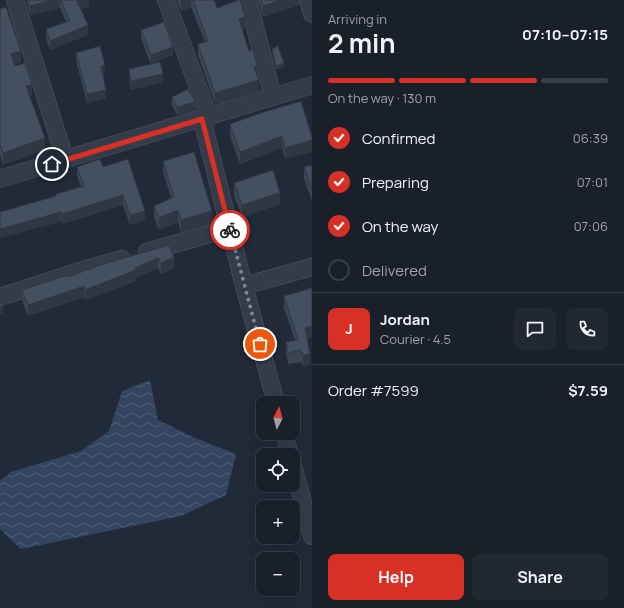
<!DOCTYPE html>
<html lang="en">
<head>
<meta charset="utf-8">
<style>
  body { margin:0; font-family:Manrope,sans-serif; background:#222832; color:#f1f3f6; height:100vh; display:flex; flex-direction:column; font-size:15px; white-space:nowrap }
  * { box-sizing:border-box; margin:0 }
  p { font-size:13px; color:#9fa3a8 }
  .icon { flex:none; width:22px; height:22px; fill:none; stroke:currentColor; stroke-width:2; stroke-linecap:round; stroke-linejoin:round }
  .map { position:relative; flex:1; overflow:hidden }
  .details { display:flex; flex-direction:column; background:#19202a; width:312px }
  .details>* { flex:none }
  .needle { width:26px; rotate:6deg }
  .controls { position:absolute; left:256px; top:396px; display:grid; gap:8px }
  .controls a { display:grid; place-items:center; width:44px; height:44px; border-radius:8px; background:#19202a; box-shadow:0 4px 16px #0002,0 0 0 1px #373e47; font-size:20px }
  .pin { position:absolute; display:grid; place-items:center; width:34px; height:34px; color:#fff; margin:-17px; border:2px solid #fff; border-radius:50%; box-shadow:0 1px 4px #0007 }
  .courier { position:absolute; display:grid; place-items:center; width:40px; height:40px; margin:-20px; border:3px solid #d93025; border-radius:50%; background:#fff; color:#222; box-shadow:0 1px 5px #0007 }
  .headline em { font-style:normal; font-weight:700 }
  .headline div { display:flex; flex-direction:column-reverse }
  .headline { display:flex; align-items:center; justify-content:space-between; height:68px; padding:0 16px }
  h1 { font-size:26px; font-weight:700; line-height:30px }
  .bar { display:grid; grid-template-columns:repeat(4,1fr); gap:6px 4px; align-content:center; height:48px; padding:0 16px }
  .bar i { height:5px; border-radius:3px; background:#373e47 }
  .bar .selected { background:#d93025 }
  .bar p { grid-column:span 4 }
  .line { display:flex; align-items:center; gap:10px; padding:0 16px; border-top:1px solid #373e47 }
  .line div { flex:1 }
  .round { display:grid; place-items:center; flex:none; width:42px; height:42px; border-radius:8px; background:#222832 }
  ol { padding:0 16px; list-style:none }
  li { display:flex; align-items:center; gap:12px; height:44px }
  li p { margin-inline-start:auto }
  li .icon { padding:4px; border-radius:50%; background:#d93025; color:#fff; stroke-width:4 }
  li:last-child { color:#9fa3a8 }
  li i { width:22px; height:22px; border:2px solid #373e47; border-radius:50% }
  .cta { display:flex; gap:8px; margin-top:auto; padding:8px 16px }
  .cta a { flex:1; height:46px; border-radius:8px; background:#d93025; color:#fff; font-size:16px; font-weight:700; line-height:46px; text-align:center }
  .cta a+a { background:#222832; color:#f1f3f6 }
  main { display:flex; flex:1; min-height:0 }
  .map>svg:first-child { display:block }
  .water { fill:url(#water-waves) }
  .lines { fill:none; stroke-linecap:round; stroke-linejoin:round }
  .minor-casing { stroke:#525966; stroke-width:18 }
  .minor { stroke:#343c49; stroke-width:17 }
  .wall { fill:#3a4453 }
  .shaded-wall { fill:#303743 }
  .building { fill:#444f60; stroke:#303743 }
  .done { stroke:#7d8594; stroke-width:4; stroke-dasharray:0 7.2 }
  .route { stroke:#d93025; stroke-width:5 }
</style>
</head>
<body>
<main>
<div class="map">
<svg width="312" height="608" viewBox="0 0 312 608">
  <defs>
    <pattern id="water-waves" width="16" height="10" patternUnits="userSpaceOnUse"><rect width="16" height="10" fill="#34455f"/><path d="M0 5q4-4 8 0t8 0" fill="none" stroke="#4f5e74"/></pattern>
  </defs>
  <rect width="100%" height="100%" fill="#212a38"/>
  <polygon class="water" points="150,380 158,420 195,438 236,454 226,495 181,516 21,549 0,529 0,481 11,472 81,451 109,431 122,391"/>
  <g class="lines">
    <defs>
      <g id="minor">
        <polyline points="15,0 65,159"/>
        <polyline points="166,0 209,117"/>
        <polyline points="248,0 273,97"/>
        <polyline points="308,0 312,14"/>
        <polyline points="202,119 244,286 276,403"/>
        <polyline points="0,179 312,85"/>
        <polyline points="147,252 230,228"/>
        <polyline points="244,286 312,267"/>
        <polyline points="0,297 83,270 122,259"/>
        <polyline points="284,433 290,455"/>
        <polyline points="293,466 312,536"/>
      </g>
    </defs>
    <use href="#minor" class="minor-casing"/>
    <use href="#minor" class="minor"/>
  </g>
  <g class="wall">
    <polygon points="27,0 89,0 89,6 81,9 88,35 50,50 46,39 46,29 66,22 60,8 30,15 27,4"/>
    <polygon points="177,0 214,0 217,8 245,28 242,29 257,76 259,91 215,104 198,55 198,44 205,42 191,7 181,11"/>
    <polygon points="258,0 299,0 299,5 263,17"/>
    <polygon points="0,9 21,62 15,64 32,96 30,97 45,149 3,165 0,156"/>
    <polygon points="141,30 173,55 151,64 141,39"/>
    <polygon points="272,49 284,67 276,70 272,53"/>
    <polygon points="76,53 105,73 103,74 106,98 87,103 76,61"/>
    <polygon points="129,69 163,82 131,90 129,77"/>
    <polygon points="172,97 195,110 177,115 172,105"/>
    <polygon points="230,124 312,137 285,159 282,148 240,164 230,136"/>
    <polygon points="163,161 212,223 181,232 178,222 159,230 154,217 154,206 171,198 163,172"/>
    <polygon points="312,165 312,201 304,179 304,167"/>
    <polygon points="77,167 103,167 145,220 130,225 123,205 62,224 56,194 81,187 77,176"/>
    <polygon points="234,183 280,204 242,217 234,195"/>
    <polygon points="169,245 174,268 161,274 158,268 136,278 136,281 85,300 84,297 28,316 22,300 22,290 68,277"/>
    <polygon points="312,288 312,337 307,339 310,365 303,367 301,362 288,364 286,353 286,342 295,340 284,308 284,296"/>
  </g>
  <g class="shaded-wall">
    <polygon points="53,0 60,0 60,8 30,15 30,6"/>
    <polygon points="80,0 89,0 89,6 77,10 77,1"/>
    <polygon points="181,0 191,0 191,7 181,11"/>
    <polygon points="281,0 299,0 299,5 263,17 263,6"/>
    <polygon points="245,17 245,28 239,30 239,19"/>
    <polygon points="88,25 88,35 50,50 50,41"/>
    <polygon points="173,47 173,55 151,64 151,55"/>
    <polygon points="21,51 21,62 11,66 11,54"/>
    <polygon points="284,63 284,67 276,70 276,66"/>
    <polygon points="105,65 105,73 101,74 101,66"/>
    <polygon points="257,66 257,76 254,67"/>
    <polygon points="163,74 163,82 131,90 131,81"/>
    <polygon points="259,80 259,91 215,104 215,93"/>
    <polygon points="32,85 32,96 26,98 26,86"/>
    <polygon points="106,90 106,98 87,103 87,94"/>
    <polygon points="195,102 195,110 177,115 177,107"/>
    <polygon points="282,136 282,148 240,164 240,152"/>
    <polygon points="45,138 45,149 3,165 3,153"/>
    <polygon points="312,140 312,152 285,159 285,148"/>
    <polygon points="280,193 280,204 242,217 242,205"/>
    <polygon points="123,195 123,205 62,224 62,214"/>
    <polygon points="178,210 178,222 159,230 159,218"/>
    <polygon points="145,211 145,220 130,225 130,215"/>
    <polygon points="212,211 212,223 181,232 181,220"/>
    <polygon points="61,212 61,222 0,238 0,229"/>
    <polygon points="174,257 174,268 161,274 161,263"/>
    <polygon points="158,258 158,268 136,278 136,281 85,300 85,290"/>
    <polygon points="84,286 84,297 28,316 28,305"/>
    <polygon points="3,306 3,314 0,315 0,307"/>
    <polygon points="312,326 312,337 305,339 305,328"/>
    <polygon points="310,354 310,365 303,367 303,355"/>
  </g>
  <g class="building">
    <polygon points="28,0 53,0 30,6"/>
    <polygon points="61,0 80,0 77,1 88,25 50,41 46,29 70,21"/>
    <polygon points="193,0 214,0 217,8 239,0 240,0 245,17 239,19 249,51 253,49 257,66 254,67 259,80 215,93 198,44 208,41"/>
    <polygon points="261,0 281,0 263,6"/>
    <polygon points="6,7 21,51 11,54 15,66 25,63 32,85 26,86 45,138 3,153 0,145 0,9"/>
    <polygon points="164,22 173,47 151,55 141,30"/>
    <polygon points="100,46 105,65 101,66 106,90 87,94 76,53"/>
    <polygon points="278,46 284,63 276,66 272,49"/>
    <polygon points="160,62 163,74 131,81 129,69"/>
    <polygon points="188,89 195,102 177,107 172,97"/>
    <polygon points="301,101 312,137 312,140 285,148 282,136 240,152 230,124 258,114"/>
    <polygon points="194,152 212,211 181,220 178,210 159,218 154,206 174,197 163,161"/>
    <polygon points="100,159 103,167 128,159 145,211 130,215 123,195 62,214 61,212 0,229 0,212 56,196 56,194 84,186 77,167"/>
    <polygon points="312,165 312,190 304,167"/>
    <polygon points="273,170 280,193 242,205 234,183"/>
    <polygon points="169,245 174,257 161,263 158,258 135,268 136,270 85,290 84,286 28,305 22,290 68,275 68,277 103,264"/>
    <polygon points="312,288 312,326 305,328 310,354 303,355 301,350 288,353 286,342 298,340 284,296"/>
    <polygon points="0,299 3,306 0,307"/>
  </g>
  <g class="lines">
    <polyline class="done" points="230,230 260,344"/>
    <polyline class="route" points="52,164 202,119 230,230"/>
  </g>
</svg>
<div class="controls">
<a><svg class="needle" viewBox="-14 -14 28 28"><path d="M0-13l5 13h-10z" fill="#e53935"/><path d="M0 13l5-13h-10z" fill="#9fa3a8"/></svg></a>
<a><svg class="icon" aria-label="locate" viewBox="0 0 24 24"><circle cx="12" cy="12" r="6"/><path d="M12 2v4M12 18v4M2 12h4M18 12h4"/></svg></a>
<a>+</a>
<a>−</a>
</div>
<div class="pin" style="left:260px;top:344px;background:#ea580c"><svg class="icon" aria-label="bag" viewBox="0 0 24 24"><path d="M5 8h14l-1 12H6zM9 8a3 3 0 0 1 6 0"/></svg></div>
<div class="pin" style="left:52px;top:164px;background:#1f2937"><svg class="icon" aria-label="home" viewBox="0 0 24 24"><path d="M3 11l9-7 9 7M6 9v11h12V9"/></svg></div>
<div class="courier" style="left:230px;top:230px"><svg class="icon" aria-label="bike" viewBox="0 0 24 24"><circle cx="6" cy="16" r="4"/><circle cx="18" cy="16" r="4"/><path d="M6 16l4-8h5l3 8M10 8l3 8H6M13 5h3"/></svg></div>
</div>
<section class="details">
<div class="headline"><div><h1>2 min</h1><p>Arriving in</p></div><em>07:10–07:15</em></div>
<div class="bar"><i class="selected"></i><i class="selected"></i><i class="selected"></i><i></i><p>On the way · 130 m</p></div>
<ol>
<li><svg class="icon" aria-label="check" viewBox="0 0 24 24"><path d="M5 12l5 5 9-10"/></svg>Confirmed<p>06:39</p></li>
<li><svg class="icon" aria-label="check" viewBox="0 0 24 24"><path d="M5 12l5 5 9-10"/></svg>Preparing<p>07:01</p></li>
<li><svg class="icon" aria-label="check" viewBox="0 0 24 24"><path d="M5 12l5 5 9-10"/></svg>On the way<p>07:06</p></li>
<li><i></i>Delivered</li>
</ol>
<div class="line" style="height:72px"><b class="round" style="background:#d93025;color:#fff">J</b><div><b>Jordan</b><p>Courier · 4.5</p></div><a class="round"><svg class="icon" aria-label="chat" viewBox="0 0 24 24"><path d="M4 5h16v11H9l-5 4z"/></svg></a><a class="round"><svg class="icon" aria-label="phone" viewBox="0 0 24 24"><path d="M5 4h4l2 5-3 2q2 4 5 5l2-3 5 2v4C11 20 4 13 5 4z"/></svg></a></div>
<div class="line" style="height:52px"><div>Order #7599</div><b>$7.59</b></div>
<div class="cta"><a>Help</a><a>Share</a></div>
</section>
</main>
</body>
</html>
